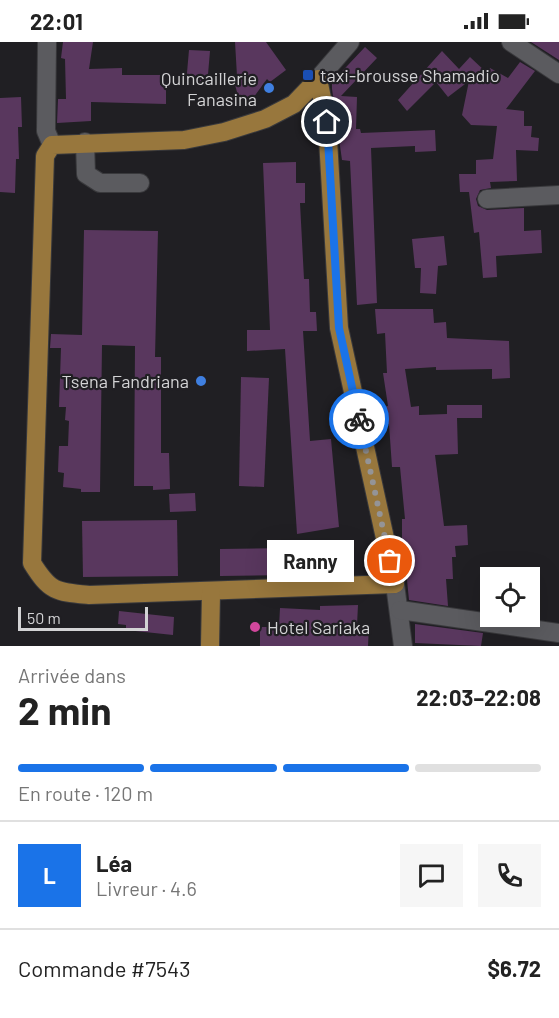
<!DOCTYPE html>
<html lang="fr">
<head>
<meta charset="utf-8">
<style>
  body { margin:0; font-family:Barlow,sans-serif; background:#f6f6f6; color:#222; height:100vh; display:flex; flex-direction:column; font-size:22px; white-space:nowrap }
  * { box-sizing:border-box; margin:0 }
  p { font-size:20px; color:#767676 }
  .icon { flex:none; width:33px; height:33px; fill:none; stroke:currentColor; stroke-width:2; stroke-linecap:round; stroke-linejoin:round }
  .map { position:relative; height:604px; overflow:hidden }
  .drawer { display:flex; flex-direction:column; background:#fff; flex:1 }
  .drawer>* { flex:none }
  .tools { position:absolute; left:480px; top:525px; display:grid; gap:12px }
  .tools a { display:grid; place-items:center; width:60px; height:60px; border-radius:0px; background:#fff; box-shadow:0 6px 24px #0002; font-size:30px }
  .scale { position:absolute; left:18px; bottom:15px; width:130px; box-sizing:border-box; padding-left:6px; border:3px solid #d3d3d5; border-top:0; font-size:16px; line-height:21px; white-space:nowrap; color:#d3d3d5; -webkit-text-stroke:4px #201f23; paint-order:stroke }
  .pin { position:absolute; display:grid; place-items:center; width:51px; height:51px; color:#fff; margin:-26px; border:3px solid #fff; border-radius:50%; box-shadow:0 2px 6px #0007 }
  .courier { position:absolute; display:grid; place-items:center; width:60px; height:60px; margin:-30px; border:4px solid #1a73e8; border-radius:50%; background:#fff; color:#222; box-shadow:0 2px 8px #0007 }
  .bubble { position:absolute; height:42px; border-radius:0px; background:#fff; box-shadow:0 6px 24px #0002; font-size:20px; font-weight:700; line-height:42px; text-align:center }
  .headline em { font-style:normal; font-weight:700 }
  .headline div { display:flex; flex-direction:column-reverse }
  .headline { display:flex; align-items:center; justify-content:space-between; height:102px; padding:0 18px }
  h1 { font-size:39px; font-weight:700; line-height:45px }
  .bar { display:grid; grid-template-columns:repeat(4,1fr); gap:9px 6px; align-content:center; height:72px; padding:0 18px }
  .bar i { height:8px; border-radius:4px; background:#e0e0e0 }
  .bar .active { background:#1a73e8 }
  .bar p { grid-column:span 4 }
  .line { display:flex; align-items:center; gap:15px; padding:0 18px; border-top:2px solid #e0e0e0 }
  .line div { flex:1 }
  .round { display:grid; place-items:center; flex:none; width:63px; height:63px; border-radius:0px; background:#f6f6f6 }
  .status { display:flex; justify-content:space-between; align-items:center; height:42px; padding:0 30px; background:#fff; direction:ltr }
  .status svg { height:16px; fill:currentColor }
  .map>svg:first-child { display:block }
  .building { fill:#59375e }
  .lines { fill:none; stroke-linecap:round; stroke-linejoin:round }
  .minor-casing { stroke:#39393c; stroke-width:20 }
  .major-casing { stroke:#39393c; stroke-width:20 }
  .minor { stroke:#5b5b5f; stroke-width:18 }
  .major { stroke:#98773d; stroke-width:18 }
  .done { stroke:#949497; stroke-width:6; stroke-dasharray:0 10.8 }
  .route { stroke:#1a73e8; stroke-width:8 }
  .transit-dot { fill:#1a4fb4; stroke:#201f23; stroke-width:2 }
  .shop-dot { fill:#3f7fe0; stroke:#201f23; stroke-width:2 }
  .hotel-dot { fill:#d1479c; stroke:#201f23; stroke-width:2 }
  .labels { text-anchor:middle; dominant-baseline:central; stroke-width:4.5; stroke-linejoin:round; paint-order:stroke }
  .poi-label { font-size:18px; fill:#d3d3d5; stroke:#201f23; text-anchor:start }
</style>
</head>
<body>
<div class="status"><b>22:01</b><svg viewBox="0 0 49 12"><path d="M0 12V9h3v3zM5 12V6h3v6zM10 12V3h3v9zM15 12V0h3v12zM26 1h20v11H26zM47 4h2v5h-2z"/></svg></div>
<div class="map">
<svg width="559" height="604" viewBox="0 0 559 604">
  <rect width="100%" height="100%" fill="#201f23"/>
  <g class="building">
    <polygon points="63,0 93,0 89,27 122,26 122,33 160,33 160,43 166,43 166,62 91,60 91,79 57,81 58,57 66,57 65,17 61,16"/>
    <polygon points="235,0 266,0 286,28 270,40 267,37 253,56 238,54 233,35 237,34"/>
    <polygon points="531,0 559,0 559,18"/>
    <polygon points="365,5 377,16 341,54 357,55 356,87 360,87 361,91 435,88 436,109 415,110 415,104 371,106 377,261 357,263 350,119 342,118 332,47 332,40"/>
    <polygon points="189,8 210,9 207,44 186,42"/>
    <polygon points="442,9 459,27 470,15 487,31 490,26 508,36 520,20 535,29 506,67 524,69 524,84 532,84 531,95 539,96 538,109 516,108 517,139 490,140 491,146 480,148 476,157 478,164 487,168 524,166 524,189 541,188 542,211 496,214 497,235 483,236 479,190 474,191 469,150 460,150 459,132 476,132 476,118 493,117 497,84 471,83 462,73 469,39 448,55 436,40 407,69 398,58"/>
    <polygon points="21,55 22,85 18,85 19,117 16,117 15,151 0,150 0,56"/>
    <polygon points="296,120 296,141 305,141 305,161 300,161 304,237 309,237 310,270 316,270 317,289 303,289 310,399 331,397 339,485 297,492 285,307 247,309 247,288 270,288 263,121"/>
    <polygon points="84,188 158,189 155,315 161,315 161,411 169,411 170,447 153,448 153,444 134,444 135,304 102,303 100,450 81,450 81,447 63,445 64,431 58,430 59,404 68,404 69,379 65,378 66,365 59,365 61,306 50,306 51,292 82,293"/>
    <polygon points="444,194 447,223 438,224 436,252 420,251 421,226 415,226 412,197"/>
    <polygon points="375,267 433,267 434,281 446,280 447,296 509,299 510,336 492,337 492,327 436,328 436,325 405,327 411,365 419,364 419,373 447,372 447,363 482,363 482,376 457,376 458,412 435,413 444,484 467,483 468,503 455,504 456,515 452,515 453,537 446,537 448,564 409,558 407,538 402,521 402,477 405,477 400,425 392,425 389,382 383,382 383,365 388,364 383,331 387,331 385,291 377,292"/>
    <polygon points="241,335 269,336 264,445 239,444"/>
    <polygon points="195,451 196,469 170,470 169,452"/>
    <polygon points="177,478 178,534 83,535 82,479"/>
    <polygon points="289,506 290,533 220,534 220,507"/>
    <polygon points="358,563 357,583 369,584 368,604 260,604 260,585 279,585 280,566 320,568 320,564"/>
    <polygon points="119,569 174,575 173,593 126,588 126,583 118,582"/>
    <polygon points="415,582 483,591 481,604 415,601"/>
  </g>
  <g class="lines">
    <defs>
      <g id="minor">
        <polyline points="47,0 46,89 52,103"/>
        <polyline points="511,0 559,32"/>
        <polyline points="318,37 350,0"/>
        <polyline points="85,100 86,132 100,141 140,141"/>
        <polyline points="487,157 559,153"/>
        <polyline points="395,542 403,604"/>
        <polyline points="400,568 559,591"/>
      </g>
      <g id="major">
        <path d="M318 37 327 80 339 286 395 542 89 553C56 550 50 550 32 521L45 114 52 103 184 98 224 90 265 77 294 62Z"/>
        <polyline points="210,604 211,551"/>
      </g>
    </defs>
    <use href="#minor" class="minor-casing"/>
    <use href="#major" class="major-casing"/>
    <use href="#minor" class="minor"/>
    <use href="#major" class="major"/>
  </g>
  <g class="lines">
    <polyline class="done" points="359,377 390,519"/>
    <polyline class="route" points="327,80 339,286 359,377"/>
  </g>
  <rect class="transit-dot" x="302" y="27" width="12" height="12" rx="3"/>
  <g class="shop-dot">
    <circle cx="269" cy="46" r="6"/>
    <circle cx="201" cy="339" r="6"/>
  </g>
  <circle class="hotel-dot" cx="255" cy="585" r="6"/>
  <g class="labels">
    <g class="poi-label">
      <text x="320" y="33">taxi-brousse Shamadio</text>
      <text x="257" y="36" text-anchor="end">Quincaillerie<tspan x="257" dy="21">Fanasina</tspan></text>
      <text x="189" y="339" text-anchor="end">Tsena Fandriana</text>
      <text x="267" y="585">Hotel Sariaka</text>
    </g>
  </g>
</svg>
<div class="tools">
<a><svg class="icon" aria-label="locate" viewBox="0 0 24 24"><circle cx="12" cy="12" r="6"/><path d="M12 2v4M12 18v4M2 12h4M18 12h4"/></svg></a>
</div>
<div class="scale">50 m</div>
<div class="pin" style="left:390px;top:519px;background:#ea580c"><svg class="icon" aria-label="bag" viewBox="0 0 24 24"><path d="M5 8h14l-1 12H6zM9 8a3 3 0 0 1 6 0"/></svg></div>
<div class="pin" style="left:327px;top:80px;background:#1f2937"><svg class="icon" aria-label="home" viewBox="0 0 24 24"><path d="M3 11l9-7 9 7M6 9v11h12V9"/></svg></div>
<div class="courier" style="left:359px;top:377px"><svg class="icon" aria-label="bike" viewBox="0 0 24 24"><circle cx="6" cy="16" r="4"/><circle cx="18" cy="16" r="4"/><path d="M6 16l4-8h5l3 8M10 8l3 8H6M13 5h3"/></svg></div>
<div class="bubble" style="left:267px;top:498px;width:87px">Ranny</div>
</div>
<section class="drawer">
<div class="headline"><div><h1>2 min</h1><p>Arrivée dans</p></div><em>22:03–22:08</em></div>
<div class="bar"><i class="active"></i><i class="active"></i><i class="active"></i><i></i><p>En route · 120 m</p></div>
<div class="line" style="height:108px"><b class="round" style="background:#1a73e8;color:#fff">L</b><div><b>Léa</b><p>Livreur · 4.6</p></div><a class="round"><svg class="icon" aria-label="chat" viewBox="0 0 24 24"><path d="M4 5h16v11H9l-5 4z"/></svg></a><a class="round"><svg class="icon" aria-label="phone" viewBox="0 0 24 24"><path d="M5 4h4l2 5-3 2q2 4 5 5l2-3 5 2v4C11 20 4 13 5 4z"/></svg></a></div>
<div class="line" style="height:78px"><div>Commande #7543</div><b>$6.72</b></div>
</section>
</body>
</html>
